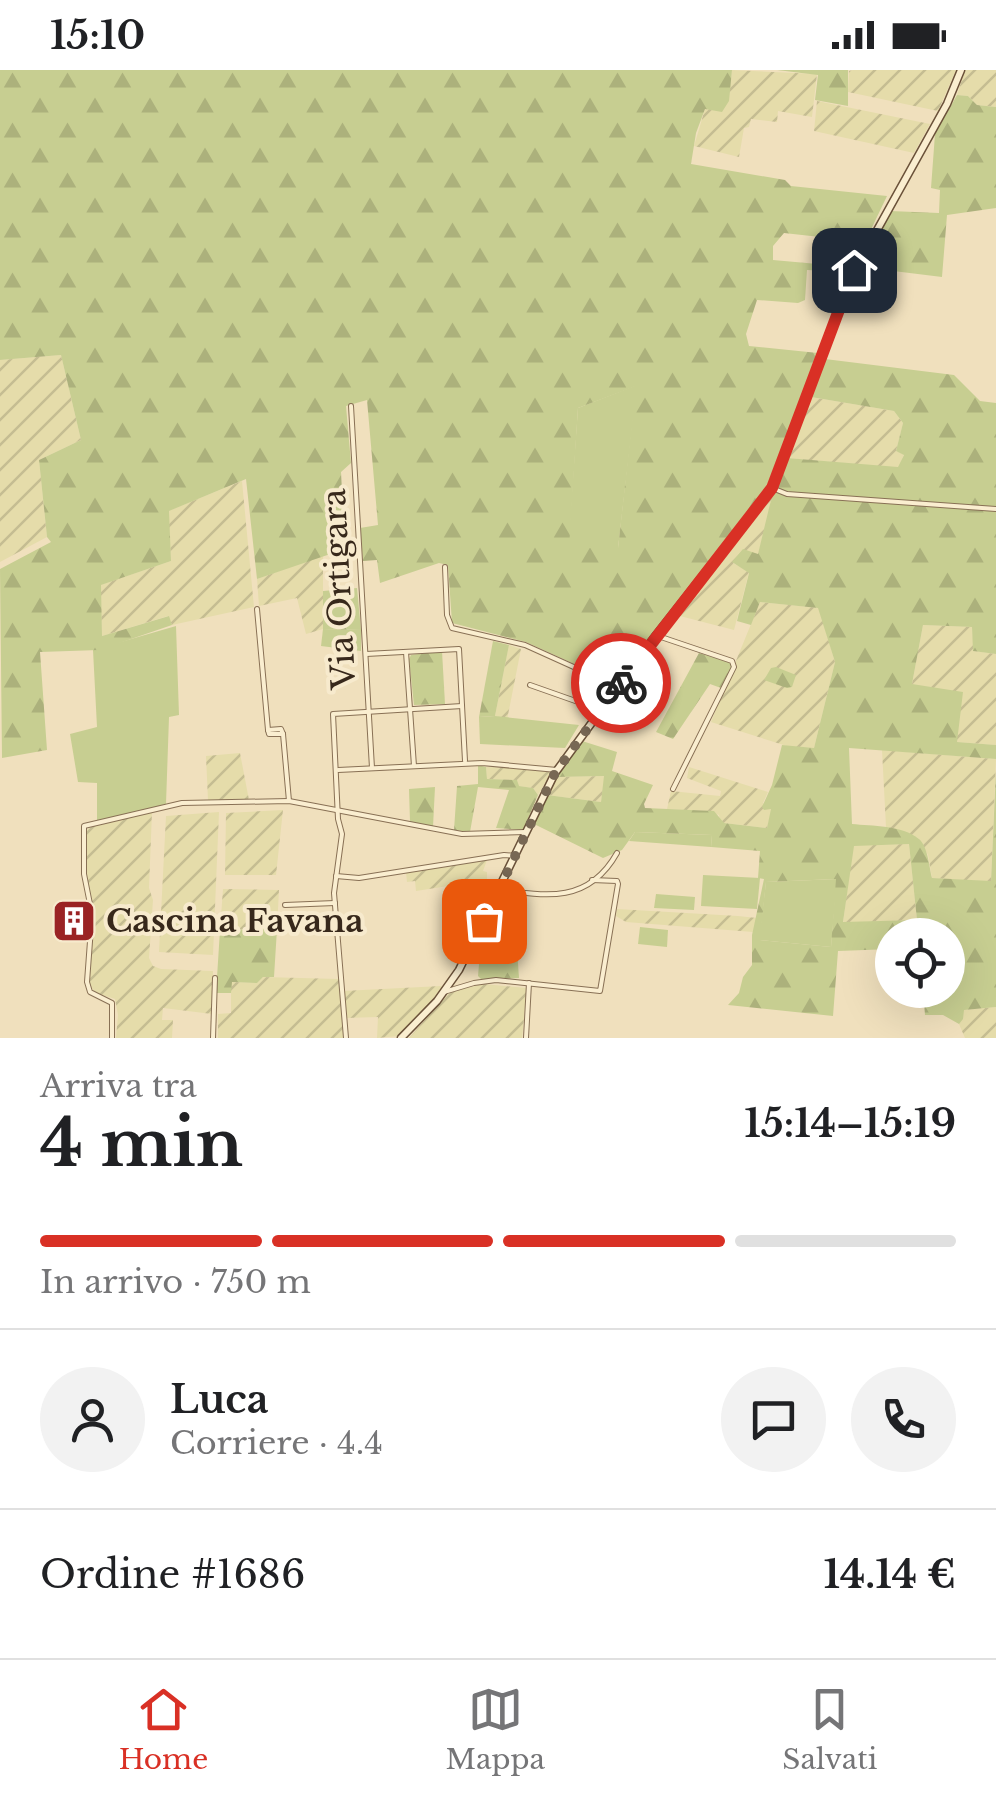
<!DOCTYPE html>
<html lang="it">
<head>
<meta charset="utf-8">
<style>
  body { margin:0; font-family:"Libre Baskerville",serif; background:#f2f2f2; color:#202124; height:100vh; display:flex; flex-direction:column; font-size:38px; white-space:nowrap }
  * { box-sizing:border-box; margin:0 }
  p { font-size:32px; color:#757577 }
  .icon { flex:none; width:55px; height:55px; fill:none; stroke:currentColor; stroke-width:2; stroke-linecap:round; stroke-linejoin:round }
  .map { position:relative; height:968px; overflow:hidden }
  .details { display:flex; flex-direction:column; background:#fff; flex:1 }
  .details>* { flex:none }
  .fabs { position:absolute; left:875px; top:848px; display:grid; gap:20px }
  .fabs a { display:grid; place-items:center; width:90px; height:90px; border-radius:50%; background:#fff; box-shadow:0 10px 40px #0002; font-size:50px }
  .pin { position:absolute; display:grid; place-items:center; width:85px; height:85px; color:#fff; margin:-42px; border-radius:20px; box-shadow:0 5px 15px #0006 }
  .courier { position:absolute; display:grid; place-items:center; width:100px; height:100px; margin:-50px; border:8px solid #d93025; border-radius:50%; background:#fff; color:#222; box-shadow:0 2px 12px #0007 }
  .overview em { font-style:normal; font-weight:700 }
  .overview div { display:flex; flex-direction:column-reverse }
  .overview { display:flex; align-items:center; justify-content:space-between; height:170px; padding:0 40px }
  h1 { font-size:65px; font-weight:700; line-height:75px }
  .bar { display:grid; grid-template-columns:repeat(4,1fr); gap:15px 10px; align-content:center; height:120px; padding:0 40px }
  .bar i { height:12px; border-radius:8px; background:#e0e0e0 }
  .bar .current { background:#d93025 }
  .bar p { grid-column:span 4 }
  .line { display:flex; align-items:center; gap:25px; padding:0 40px; border-top:2px solid #e0e0e0 }
  .line div { flex:1 }
  .round { display:grid; place-items:center; flex:none; width:105px; height:105px; border-radius:52px; background:#f2f2f2 }
  .status { display:flex; justify-content:space-between; align-items:center; height:70px; padding:0 50px; background:#fff; direction:ltr }
  .status svg { height:28px; fill:currentColor }
  .menu { display:flex; justify-content:space-around; align-items:center; height:140px; border-top:2px solid #e0e0e0; background:#fff; font-size:28px; color:#757577 }
  .menu a { display:grid; justify-items:center; gap:5px }
  .menu .current { color:#d93025 }
  .map>svg:first-child { display:block }
  .farmland { fill:url(#farmland-furrows) }
  .green { fill:#c7ce91 }
  .forest { fill:url(#forest-firs); fill-rule:evenodd }
  .lines { fill:none; stroke-linecap:round; stroke-linejoin:round }
  .street-casing { stroke:#887055; stroke-width:6 }
  .secondary-casing { stroke:#6a5139; stroke-width:9 }
  .street { stroke:#faeed0; stroke-width:4 }
  .secondary { stroke:#faeed0; stroke-width:6 }
  .done { stroke:#786854; stroke-width:10; stroke-dasharray:0 18 }
  .route { stroke:#d93025; stroke-width:12 }
  .labels { text-anchor:middle; dominant-baseline:central; stroke-width:8; stroke-linejoin:round; paint-order:stroke }
  .street-label { font-size:32px; fill:#37281b; stroke:#f7eacd }
  .poi-label { font-size:32px; font-weight:bold; fill:#37281b; stroke:#f7eacd; text-anchor:start }
</style>
</head>
<body>
<div class="status"><b>15:10</b><svg viewBox="0 0 49 12"><path d="M0 12V9h3v3zM5 12V6h3v6zM10 12V3h3v9zM15 12V0h3v12zM26 1h20v11H26zM47 4h2v5h-2z"/></svg></div>
<div class="map">
<svg width="996" height="968" viewBox="0 0 996 968">
  <defs>
    <pattern id="farmland-furrows" width="10" height="10" patternUnits="userSpaceOnUse" patternTransform="scale(2.5)"><rect width="10" height="10" fill="#e5dcaa"/><path d="M-1 1l2-2M0 10L10 0M9 11l2-2" fill="none" stroke="#c5bd92"/></pattern>
    <pattern id="forest-firs" width="22" height="20" patternUnits="userSpaceOnUse" patternTransform="scale(2.5)"><rect width="22" height="20" fill="#c7ce91"/><path d="M5 1l3.5 6h-7zM16 11l3.5 6h-7z" fill="#acb17c"/></pattern>
  </defs>
  <rect width="100%" height="100%" fill="#f0e0bd"/>
  <g class="farmland">
    <polygon points="732,0 817,4 812,47 778,41 777,52 751,49 749,57 744,58 739,87 694,76 705,39 728,31"/>
    <polygon points="853,0 956,0 938,41 848,22 849,1"/>
    <polygon points="965,0 996,0 996,37 977,35 968,26 957,25"/>
    <polygon points="817,31 930,54 914,83 814,61"/>
    <polygon points="61,285 81,370 39,390 47,467 0,492 0,290"/>
    <polygon points="811,327 894,341 903,353 896,381 904,384 899,398 787,388"/>
    <polygon points="242,411 254,537 172,555 168,546 102,566 100,515 171,491 168,441"/>
    <polygon points="770,427 773,427 758,485 733,493 749,502 734,560 676,545"/>
    <polygon points="323,485 323,559 306,564 297,528 259,536 257,509"/>
    <polygon points="760,532 819,538 835,592 814,678 790,677 711,652"/>
    <polygon points="923,555 972,557 974,581 996,584 996,675 956,672 912,614"/>
    <polygon points="509,575 521,579 507,650 495,646"/>
    <polygon points="882,680 996,689 991,812 932,808 928,785 918,768 886,757"/>
    <polygon points="240,683 249,730 208,730 206,686"/>
    <polygon points="486,697 549,699 551,702 538,725 533,718 518,716 517,710 487,709"/>
    <polygon points="689,697 768,722 763,733 772,739 767,758 724,753 720,752 719,745 706,741 667,739 671,721 720,726 721,721 687,708"/>
    <polygon points="605,706 601,732 547,725 557,707"/>
    <polygon points="283,740 276,805 225,805 226,743"/>
    <polygon points="152,742 149,818 153,830 149,888 153,896 161,899 213,901 212,944 163,938 162,950 173,950 172,968 116,968 118,945 115,929 96,923 89,915 93,843 86,810 86,761 90,757"/>
    <polygon points="219,742 213,885 159,882 166,746"/>
    <polygon points="909,774 917,850 843,853 853,775"/>
    <polygon points="487,790 483,801 487,802 487,810 416,821 415,811 407,812 406,802"/>
    <polygon points="223,819 279,820 277,859 220,860"/>
    <polygon points="617,839 738,846 757,848 753,862 626,852 616,846"/>
    <polygon points="263,907 339,909 344,968 218,968 218,944 231,943 231,912 257,913"/>
    <polygon points="483,914 527,918 522,968 409,968 450,922"/>
    <polygon points="441,916 443,918 432,933 399,966 377,968 378,947 346,948 343,921"/>
    <polygon points="996,937 996,968 965,968 959,954 963,940"/>
  </g>
  <g class="green">
    <polygon points="637,315 618,478 568,479 578,338"/>
    <polygon points="176,556 179,645 169,647 166,734 97,754 97,713 78,712 70,664 97,657 93,580"/>
    <polygon points="323,559 361,560 361,581 321,576"/>
    <polygon points="495,646 579,655 565,678 480,674 479,647"/>
    <polygon points="635,762 712,765 711,777 629,771"/>
    <polygon points="703,805 760,808 757,839 701,836"/>
    <polygon points="837,809 831,877 759,870 766,812"/>
    <polygon points="656,824 695,827 694,840 654,838"/>
    <polygon points="640,857 668,860 667,877 638,874"/>
  </g>
  <g class="forest">
    <path d="M0 0H732L729 31 722 42 705 39 696 63 691 94 785 110 791 116 887 126 865 172 784 163 773 176V190L851 197 849 202 807 200 805 230 798 233 757 230 746 264 749 276 818 283 765 421 616 613 526 572 452 553 448 495 439 493 380 513 377 490 363 491 360 458 378 455 367 330 346 336 351 393 341 402 345 479 257 509 246 409 169 441 171 491 101 515 102 566 169 546 172 555 99 580 40 582 47 680 2 688 0 499 51 472 47 467 39 390 81 370 61 285 0 290ZM636 316 618 478H569L578 338Z"/>
    <polygon points="777,0 848,0 848,36 815,30 818,5"/>
    <polygon points="957,25 968,26 977,35 996,37 996,138 947,145 942,207 861,197 890,141 939,143 940,120 931,118 935,64"/>
    <path d="M825 289 954 305 980 331 996 333V584L973 581 972 557 923 555 912 614 963 622 957 672 996 675V689L849 678 852 754C872 756 902 755 919 769 928 777 929 796 932 808L991 811 996 699V937L964 940 963 949 959 954 943 945H925L923 920H948V865H892V879L838 881 833 946 728 935 739 923 743 907 752 895V865L764 809 758 808 760 781 711 777 712 765 635 762 622 780 603 788 534 754 547 725 601 732 604 706 557 707 582 671 617 682 612 701 653 715 644 734 645 738 714 741 724 753 767 758 771 739 764 740 762 737 772 715 782 675 814 678 835 592 818 538 760 532 751 555 737 551 749 503 732 492 743 479 758 484 770 434 787 388 898 397 904 385 896 381 903 353 894 341 811 327ZM909 774 917 850 843 852 854 776ZM836 809 831 877 760 870 766 812Z"/>
    <polygon points="357,518 361,560 323,559 323,521"/>
    <polygon points="493,571 509,575 495,646 479,647"/>
    <polygon points="442,581 445,634 414,635 409,589 411,585"/>
    <polygon points="699,583 731,593 732,598 721,618 710,614 673,669 656,662"/>
    <polygon points="776,597 796,605 792,617 787,618 764,610 771,598"/>
    <polygon points="478,695 486,697 487,709 517,710 519,716 533,718 538,725 523,760 496,758 509,720 478,717 470,762 454,760 457,716 478,714"/>
    <polygon points="435,717 433,757 410,752 409,719"/>
    <polygon points="277,859 274,907 263,907 257,913 232,912 231,923 216,923 220,860"/>
    <polygon points="481,871 517,879 519,908 482,910 478,906"/>
  </g>
  <g class="lines">
    <defs>
      <g id="street">
        <polyline points="351,336 372,698"/>
        <polyline points="772,418 787,424 996,439"/>
        <polyline points="445,497 447,545 452,558 525,575 618,617"/>
        <polyline points="257,539 268,660"/>
        <polyline points="658,566 732,591 734,597 673,719"/>
        <polyline points="406,582 414,696"/>
        <polyline points="366,584 459,579 465,691"/>
        <polyline points="530,615 601,640"/>
        <polyline points="268,660 281,659 283,664"/>
        <polyline points="268,660 269,664 283,664"/>
        <polyline points="283,664 289,731"/>
        <polyline points="338,700 482,693 557,700"/>
        <polyline points="336,806 359,808 504,785 515,786"/>
        <path d="M499 819C547 827 589 833 617 783"/>
        <polyline points="285,835 335,833"/>
        <polyline points="444,922 474,913 496,910 600,921 618,814 617,811 592,810"/>
        <polyline points="112,968 112,933 90,922 87,912 92,844 84,804 84,756 182,733 289,731 462,764 525,762"/>
        <polyline points="213,968 215,908"/>
        <polyline points="346,968 334,823 342,764 338,749 333,644 462,636"/>
        <polyline points="526,968 529,913"/>
      </g>
      <polyline id="secondary" points="401,968 437,931 459,900 555,703 656,565 772,418 855,200 947,34 961,0"/>
    </defs>
    <use href="#street" class="street-casing"/>
    <use href="#secondary" class="secondary-casing"/>
    <use href="#street" class="street"/>
    <use href="#secondary" class="secondary"/>
  </g>
  <g class="lines">
    <polyline class="done" points="484,851 555,703 621,613"/>
    <polyline class="route" points="621,613 772,418 854,200"/>
  </g>
  <defs>
    <symbol id="building-square" viewBox="-11 -11 22 22"><rect x="-9" y="-9" width="18" height="18" rx="4" fill="#9a2324" stroke="#f7eacd"/><path d="M-4-6H4V6H1V3H-1V6H-4ZM-2.5-4.3h1.7v1.8h-1.7ZM.8-4.3h1.7v1.8H.8ZM-2.5-1h1.7V.8h-1.7ZM.8-1h1.7V.8H.8Z" fill="#fff"/></symbol>
  </defs>
  <g fill-rule="evenodd">
    <use href="#building-square" x="49" y="826" width="50" height="50"/>
  </g>
  <g class="labels">
    <g class="street-label">
      <text transform="translate(339 519) rotate(-93)">Via Ortigara</text>
    </g>
    <g class="poi-label">
      <text x="106" y="851">Cascina Favana</text>
    </g>
  </g>
</svg>
<div class="fabs">
<a><svg class="icon" aria-label="locate" viewBox="0 0 24 24"><circle cx="12" cy="12" r="6"/><path d="M12 2v4M12 18v4M2 12h4M18 12h4"/></svg></a>
</div>
<div class="pin" style="left:484px;top:851px;background:#ea580c"><svg class="icon" aria-label="bag" viewBox="0 0 24 24"><path d="M5 8h14l-1 12H6zM9 8a3 3 0 0 1 6 0"/></svg></div>
<div class="pin" style="left:854px;top:200px;background:#1f2937"><svg class="icon" aria-label="home" viewBox="0 0 24 24"><path d="M3 11l9-7 9 7M6 9v11h12V9"/></svg></div>
<div class="courier" style="left:621px;top:613px"><svg class="icon" aria-label="bike" viewBox="0 0 24 24"><circle cx="6" cy="16" r="4"/><circle cx="18" cy="16" r="4"/><path d="M6 16l4-8h5l3 8M10 8l3 8H6M13 5h3"/></svg></div>
</div>
<section class="details">
<div class="overview"><div><h1>4 min</h1><p>Arriva tra</p></div><em>15:14–15:19</em></div>
<div class="bar"><i class="current"></i><i class="current"></i><i class="current"></i><i></i><p>In arrivo · 750 m</p></div>
<div class="line" style="height:180px"><a class="round"><svg class="icon" aria-label="person" viewBox="0 0 24 24"><circle cx="12" cy="8" r="4"/><path d="M4 21q1-7 8-7t8 7"/></svg></a><div><b>Luca</b><p>Corriere · 4.4</p></div><a class="round"><svg class="icon" aria-label="chat" viewBox="0 0 24 24"><path d="M4 5h16v11H9l-5 4z"/></svg></a><a class="round"><svg class="icon" aria-label="phone" viewBox="0 0 24 24"><path d="M5 4h4l2 5-3 2q2 4 5 5l2-3 5 2v4C11 20 4 13 5 4z"/></svg></a></div>
<div class="line" style="height:130px"><div>Ordine #1686</div><b>14.14 €</b></div>
</section>
<nav class="menu">
<a class="current"><svg class="icon" aria-label="home" viewBox="0 0 24 24"><path d="M3 11l9-7 9 7M6 9v11h12V9"/></svg>Home</a>
<a><svg class="icon" aria-label="map" viewBox="0 0 24 24"><path d="M3 6l6-2 6 2 6-2v14l-6 2-6-2-6 2zM9 4v14M15 6v14"/></svg>Mappa</a>
<a><svg class="icon" aria-label="saved" viewBox="0 0 24 24"><path d="M7 4h10v16l-5-4-5 4z"/></svg>Salvati</a>
</nav>
</body>
</html>
